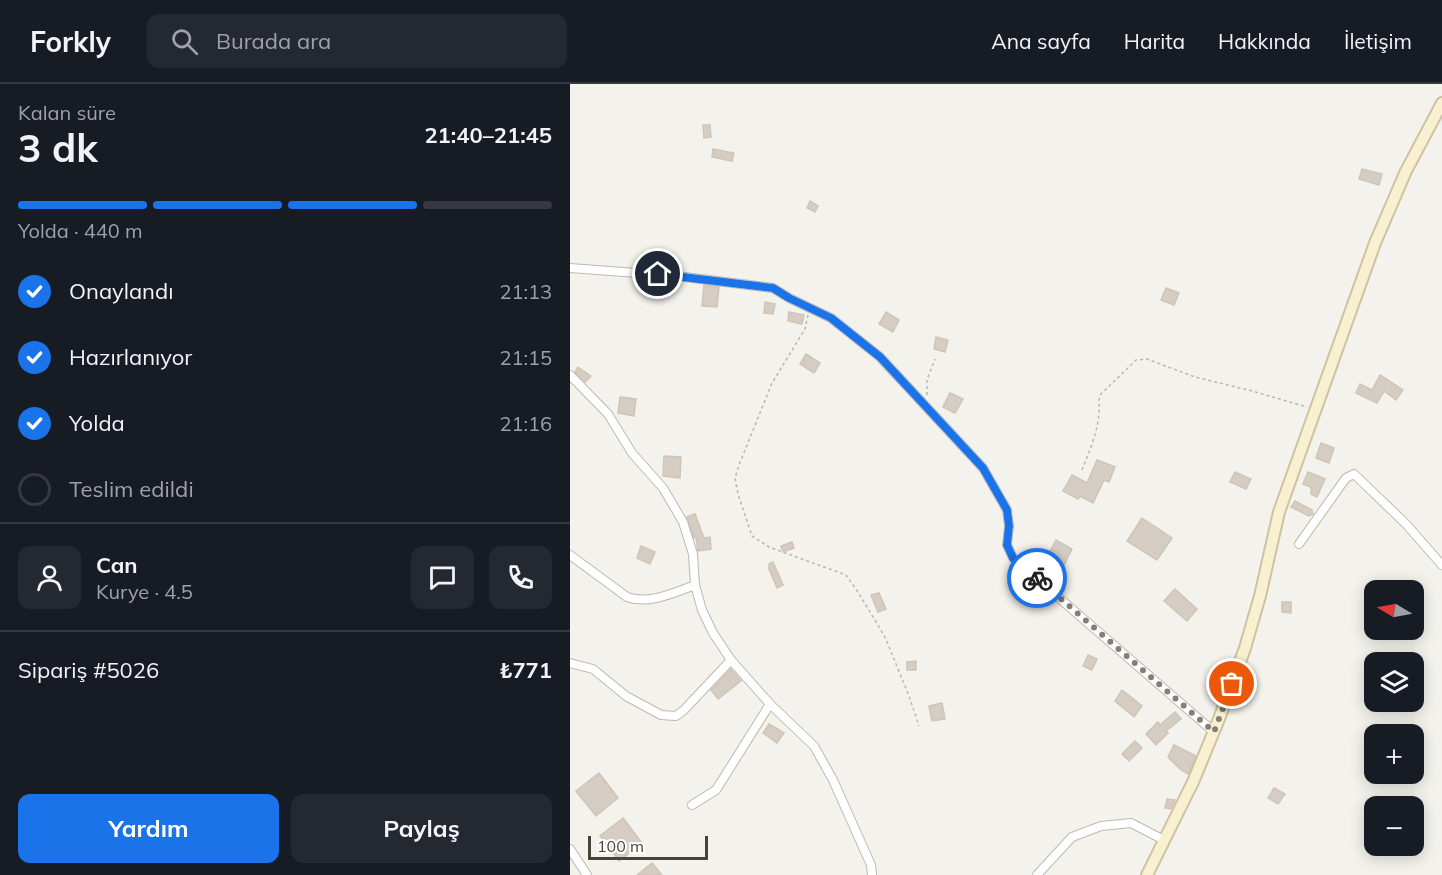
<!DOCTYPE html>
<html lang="tr">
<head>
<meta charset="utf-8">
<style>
  body { margin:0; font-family:Mulish,sans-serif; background:#242831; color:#f1f3f6; height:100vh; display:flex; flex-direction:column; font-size:22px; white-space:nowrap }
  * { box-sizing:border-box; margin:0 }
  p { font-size:20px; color:#9ea1a6 }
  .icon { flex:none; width:33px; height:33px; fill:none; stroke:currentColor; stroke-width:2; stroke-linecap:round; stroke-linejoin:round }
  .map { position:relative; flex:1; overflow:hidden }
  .panel { display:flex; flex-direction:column; background:#171b24; width:570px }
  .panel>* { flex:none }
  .needle { width:39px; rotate:280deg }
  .controls { position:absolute; left:794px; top:496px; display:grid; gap:12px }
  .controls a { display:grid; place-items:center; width:60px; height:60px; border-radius:12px; background:#171b24; box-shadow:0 3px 15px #0003; font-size:30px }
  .scale { position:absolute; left:18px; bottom:15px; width:120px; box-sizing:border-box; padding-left:6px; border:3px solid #48433a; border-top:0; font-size:16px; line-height:21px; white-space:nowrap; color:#48433a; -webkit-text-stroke:4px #fff; paint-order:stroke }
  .pin { position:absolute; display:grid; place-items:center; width:51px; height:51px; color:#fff; margin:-26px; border:3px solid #fff; border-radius:50%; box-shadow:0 2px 6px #0007 }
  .courier { position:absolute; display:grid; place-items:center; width:60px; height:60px; margin:-30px; border:4px solid #1a73e8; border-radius:50%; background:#fff; color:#222; box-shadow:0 2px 8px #0007 }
  .headline em { font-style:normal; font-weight:700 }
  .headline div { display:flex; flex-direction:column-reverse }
  .headline { display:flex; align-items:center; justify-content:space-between; height:102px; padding:0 18px }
  h1 { font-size:39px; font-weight:700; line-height:45px }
  .bar { display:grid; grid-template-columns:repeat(4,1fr); gap:9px 6px; align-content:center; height:72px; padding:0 18px }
  .bar i { height:8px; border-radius:4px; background:#363941 }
  .bar .current { background:#1a73e8 }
  .bar p { grid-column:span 4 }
  .line { display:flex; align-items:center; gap:15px; padding:0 18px; border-top:2px solid #363941 }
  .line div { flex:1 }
  .round { display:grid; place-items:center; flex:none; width:63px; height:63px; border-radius:12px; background:#242831 }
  ol { padding:0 18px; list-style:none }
  li { display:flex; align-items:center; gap:18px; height:66px }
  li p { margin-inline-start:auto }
  li .icon { padding:6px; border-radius:50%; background:#1a73e8; color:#fff; stroke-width:4 }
  li:last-child { color:#9ea1a6 }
  li i { width:33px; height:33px; border:3px solid #363941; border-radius:50% }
  .cta { display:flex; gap:12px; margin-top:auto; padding:12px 18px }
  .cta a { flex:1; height:69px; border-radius:12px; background:#1a73e8; color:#fff; font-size:24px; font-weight:700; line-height:69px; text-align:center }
  .cta a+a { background:#242831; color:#f1f3f6 }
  header { display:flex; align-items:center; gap:36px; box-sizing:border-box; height:84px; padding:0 30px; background:#171b24; border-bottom:2px solid #363941 }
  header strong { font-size:28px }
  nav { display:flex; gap:33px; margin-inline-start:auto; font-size:21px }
  .search { width:420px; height:54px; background:#242831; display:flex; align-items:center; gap:15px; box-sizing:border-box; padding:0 21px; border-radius:12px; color:#9ea1a6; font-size:22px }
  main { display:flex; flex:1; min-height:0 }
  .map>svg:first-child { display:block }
  .building { fill:#d5cdc3; stroke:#cfc5b6; stroke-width:1.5 }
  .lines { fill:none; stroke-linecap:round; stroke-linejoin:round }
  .street-casing { stroke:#bfb9af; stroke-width:10 }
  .secondary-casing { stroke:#cfc2a1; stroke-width:14 }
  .path { stroke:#bfb5a2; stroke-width:1.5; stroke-dasharray:3 3; stroke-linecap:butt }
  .street { stroke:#fff; stroke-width:8 }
  .secondary { stroke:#f9efd1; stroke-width:10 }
  .done { stroke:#848078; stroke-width:6; stroke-dasharray:0 10.8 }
  .route { stroke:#1a73e8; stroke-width:8 }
</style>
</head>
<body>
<header>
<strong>Forkly</strong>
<div class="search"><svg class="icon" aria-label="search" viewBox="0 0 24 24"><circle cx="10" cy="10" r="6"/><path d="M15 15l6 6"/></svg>Burada ara</div>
<nav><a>Ana sayfa</a><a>Harita</a><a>Hakkında</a><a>İletişim</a></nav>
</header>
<main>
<section class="panel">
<div class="headline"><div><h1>3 dk</h1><p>Kalan süre</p></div><em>21:40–21:45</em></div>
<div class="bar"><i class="current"></i><i class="current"></i><i class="current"></i><i></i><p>Yolda · 440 m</p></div>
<ol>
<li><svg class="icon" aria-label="check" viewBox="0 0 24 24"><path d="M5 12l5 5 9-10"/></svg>Onaylandı<p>21:13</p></li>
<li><svg class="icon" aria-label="check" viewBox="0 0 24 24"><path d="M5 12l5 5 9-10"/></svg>Hazırlanıyor<p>21:15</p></li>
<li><svg class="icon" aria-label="check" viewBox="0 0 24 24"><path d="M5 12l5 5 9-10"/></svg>Yolda<p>21:16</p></li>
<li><i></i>Teslim edildi</li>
</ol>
<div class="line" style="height:108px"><a class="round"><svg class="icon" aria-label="person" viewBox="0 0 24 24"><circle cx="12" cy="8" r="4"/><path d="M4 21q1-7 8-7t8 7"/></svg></a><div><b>Can</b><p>Kurye · 4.5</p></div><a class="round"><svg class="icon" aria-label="chat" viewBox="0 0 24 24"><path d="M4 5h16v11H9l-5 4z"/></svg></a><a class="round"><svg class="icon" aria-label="phone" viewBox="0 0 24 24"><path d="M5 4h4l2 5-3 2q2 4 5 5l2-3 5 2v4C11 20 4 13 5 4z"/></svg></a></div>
<div class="line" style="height:78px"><div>Sipariş #5026</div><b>₺771</b></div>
<div class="cta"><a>Yardım</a><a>Paylaş</a></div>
</section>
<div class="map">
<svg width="872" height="791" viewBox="0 0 872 791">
  <rect width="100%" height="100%" fill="#f4f2ec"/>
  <g class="building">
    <polygon points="133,41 140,41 141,53 134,54"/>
    <polygon points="143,65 164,69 162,77 142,73"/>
    <polygon points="792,85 812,90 809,101 789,95"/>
    <polygon points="240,117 248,122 245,128 237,124"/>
    <polygon points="134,201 149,203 147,223 132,222"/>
    <polygon points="596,204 609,209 604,221 591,216"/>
    <polygon points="195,218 205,220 203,230 194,229"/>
    <polygon points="219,228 234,231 232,240 218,237"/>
    <polygon points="316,228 329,236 323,248 309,240"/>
    <polygon points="366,253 378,256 375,268 364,265"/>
    <polygon points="236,270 250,279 244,289 230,280"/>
    <polygon points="8,283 21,292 15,298 5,288"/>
    <polygon points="810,291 833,306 826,316 814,307 807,319 786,309 790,300 802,306"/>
    <polygon points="380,309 393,315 385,329 373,323"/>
    <polygon points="50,313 66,315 64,332 48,329"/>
    <polygon points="751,359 764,364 759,379 746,374"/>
    <polygon points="94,372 111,373 110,394 93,392"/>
    <polygon points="527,376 545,383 539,398 534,396 523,419 510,412 508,415 493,407 502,391 517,399"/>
    <polygon points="665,388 681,395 676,405 660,398"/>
    <polygon points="738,388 755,395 747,413 741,410 741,403 733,400"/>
    <polygon points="725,417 742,426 743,430 739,432 721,423"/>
    <polygon points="125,430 134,454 140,453 141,465 128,467 126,453 124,454 117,433"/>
    <polygon points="572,434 602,454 587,476 557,457"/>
    <polygon points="486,456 502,465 493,483 476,475"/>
    <polygon points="222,458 224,464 213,468 211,462"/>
    <polygon points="71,462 85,468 80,480 67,474"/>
    <polygon points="203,478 213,501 207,504 199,485 199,480"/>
    <polygon points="605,505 627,525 617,537 594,517"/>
    <polygon points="309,509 316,525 308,528 301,511"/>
    <polygon points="712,518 721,518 721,529 712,528"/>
    <polygon points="518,571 527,575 522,586 513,582"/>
    <polygon points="346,577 346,586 337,586 337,578"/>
    <polygon points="161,585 171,597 148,615 141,606"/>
    <polygon points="552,606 572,622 564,633 545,617"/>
    <polygon points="372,619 375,635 362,637 359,622"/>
    <polygon points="605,628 611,635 596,647 598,649 586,661 576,650 588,638 590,641"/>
    <polygon points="199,640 214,649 207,659 193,649"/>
    <polygon points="565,657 572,664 559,677 552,670"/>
    <polygon points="604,661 626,672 618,690 611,686 598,673"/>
    <polygon points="29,689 48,714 26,732 6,707"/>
    <polygon points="704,704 715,710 708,720 698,714"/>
    <polygon points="597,715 605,716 601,725 595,724"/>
    <polygon points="53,734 72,759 49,777 30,752"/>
    <polygon points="82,779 92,791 67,791"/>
  </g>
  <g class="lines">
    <defs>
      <g id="street">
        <polyline points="0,184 107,192 203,204 219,214 261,234 310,273 413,384 437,426 439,442 437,461 443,474 644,648"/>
        <polyline points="0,291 38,330 62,369 93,404 113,438 123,470 125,501 132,526 143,549 161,576 200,620 244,662 263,696 301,781 302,791"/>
        <polyline points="729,460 776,394 784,390 836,440 872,481"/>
        <path d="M0 471 57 513C79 521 103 509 125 501"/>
        <polyline points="0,579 23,585 56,612 91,631 106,632 114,626 161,576"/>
        <polyline points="122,721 146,706 200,620"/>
        <polyline points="0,765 17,791"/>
        <polyline points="467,791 502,753 531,742 561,739 594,756"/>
      </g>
      <polyline id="secondary" points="577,791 623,698 649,635 675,564 690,512 709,428 805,159 836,87 872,19"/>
    </defs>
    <use href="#street" class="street-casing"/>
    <use href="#secondary" class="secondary-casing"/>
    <g class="path">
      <polyline points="238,231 235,245 202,299 169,381 165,394 168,410 182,452 199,463 276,491 288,508 315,553 339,612 349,642"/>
      <polyline points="357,311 357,296 365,275"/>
      <path d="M512 386C519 368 527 350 529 330 530 323 528 318 530 311L566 276 577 275 625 293 682 307 737 323"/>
    </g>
    <use href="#street" class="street"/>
    <use href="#secondary" class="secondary"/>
  </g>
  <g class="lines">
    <polyline class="done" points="467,494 644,648 662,600"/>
    <polyline class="route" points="88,190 203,204 219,214 261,234 310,273 413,384 437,426 439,442 437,461 443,474 467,494"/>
  </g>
</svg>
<div class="controls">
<a><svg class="needle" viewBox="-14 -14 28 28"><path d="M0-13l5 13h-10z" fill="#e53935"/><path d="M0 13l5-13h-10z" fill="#9ea1a6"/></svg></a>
<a><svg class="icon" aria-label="layers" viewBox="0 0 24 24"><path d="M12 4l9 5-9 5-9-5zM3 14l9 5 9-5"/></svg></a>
<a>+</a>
<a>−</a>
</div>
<div class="scale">100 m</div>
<div class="pin" style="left:662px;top:600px;background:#ea580c"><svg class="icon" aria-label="bag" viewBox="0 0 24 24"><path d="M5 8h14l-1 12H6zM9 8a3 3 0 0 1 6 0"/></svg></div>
<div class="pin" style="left:88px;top:190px;background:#1f2937"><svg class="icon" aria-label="home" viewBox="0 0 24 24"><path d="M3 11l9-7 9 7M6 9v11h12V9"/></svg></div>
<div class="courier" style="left:467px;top:494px"><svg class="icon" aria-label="bike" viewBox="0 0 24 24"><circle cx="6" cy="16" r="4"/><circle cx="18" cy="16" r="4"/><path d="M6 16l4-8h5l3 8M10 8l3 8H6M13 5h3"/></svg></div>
</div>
</main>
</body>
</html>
